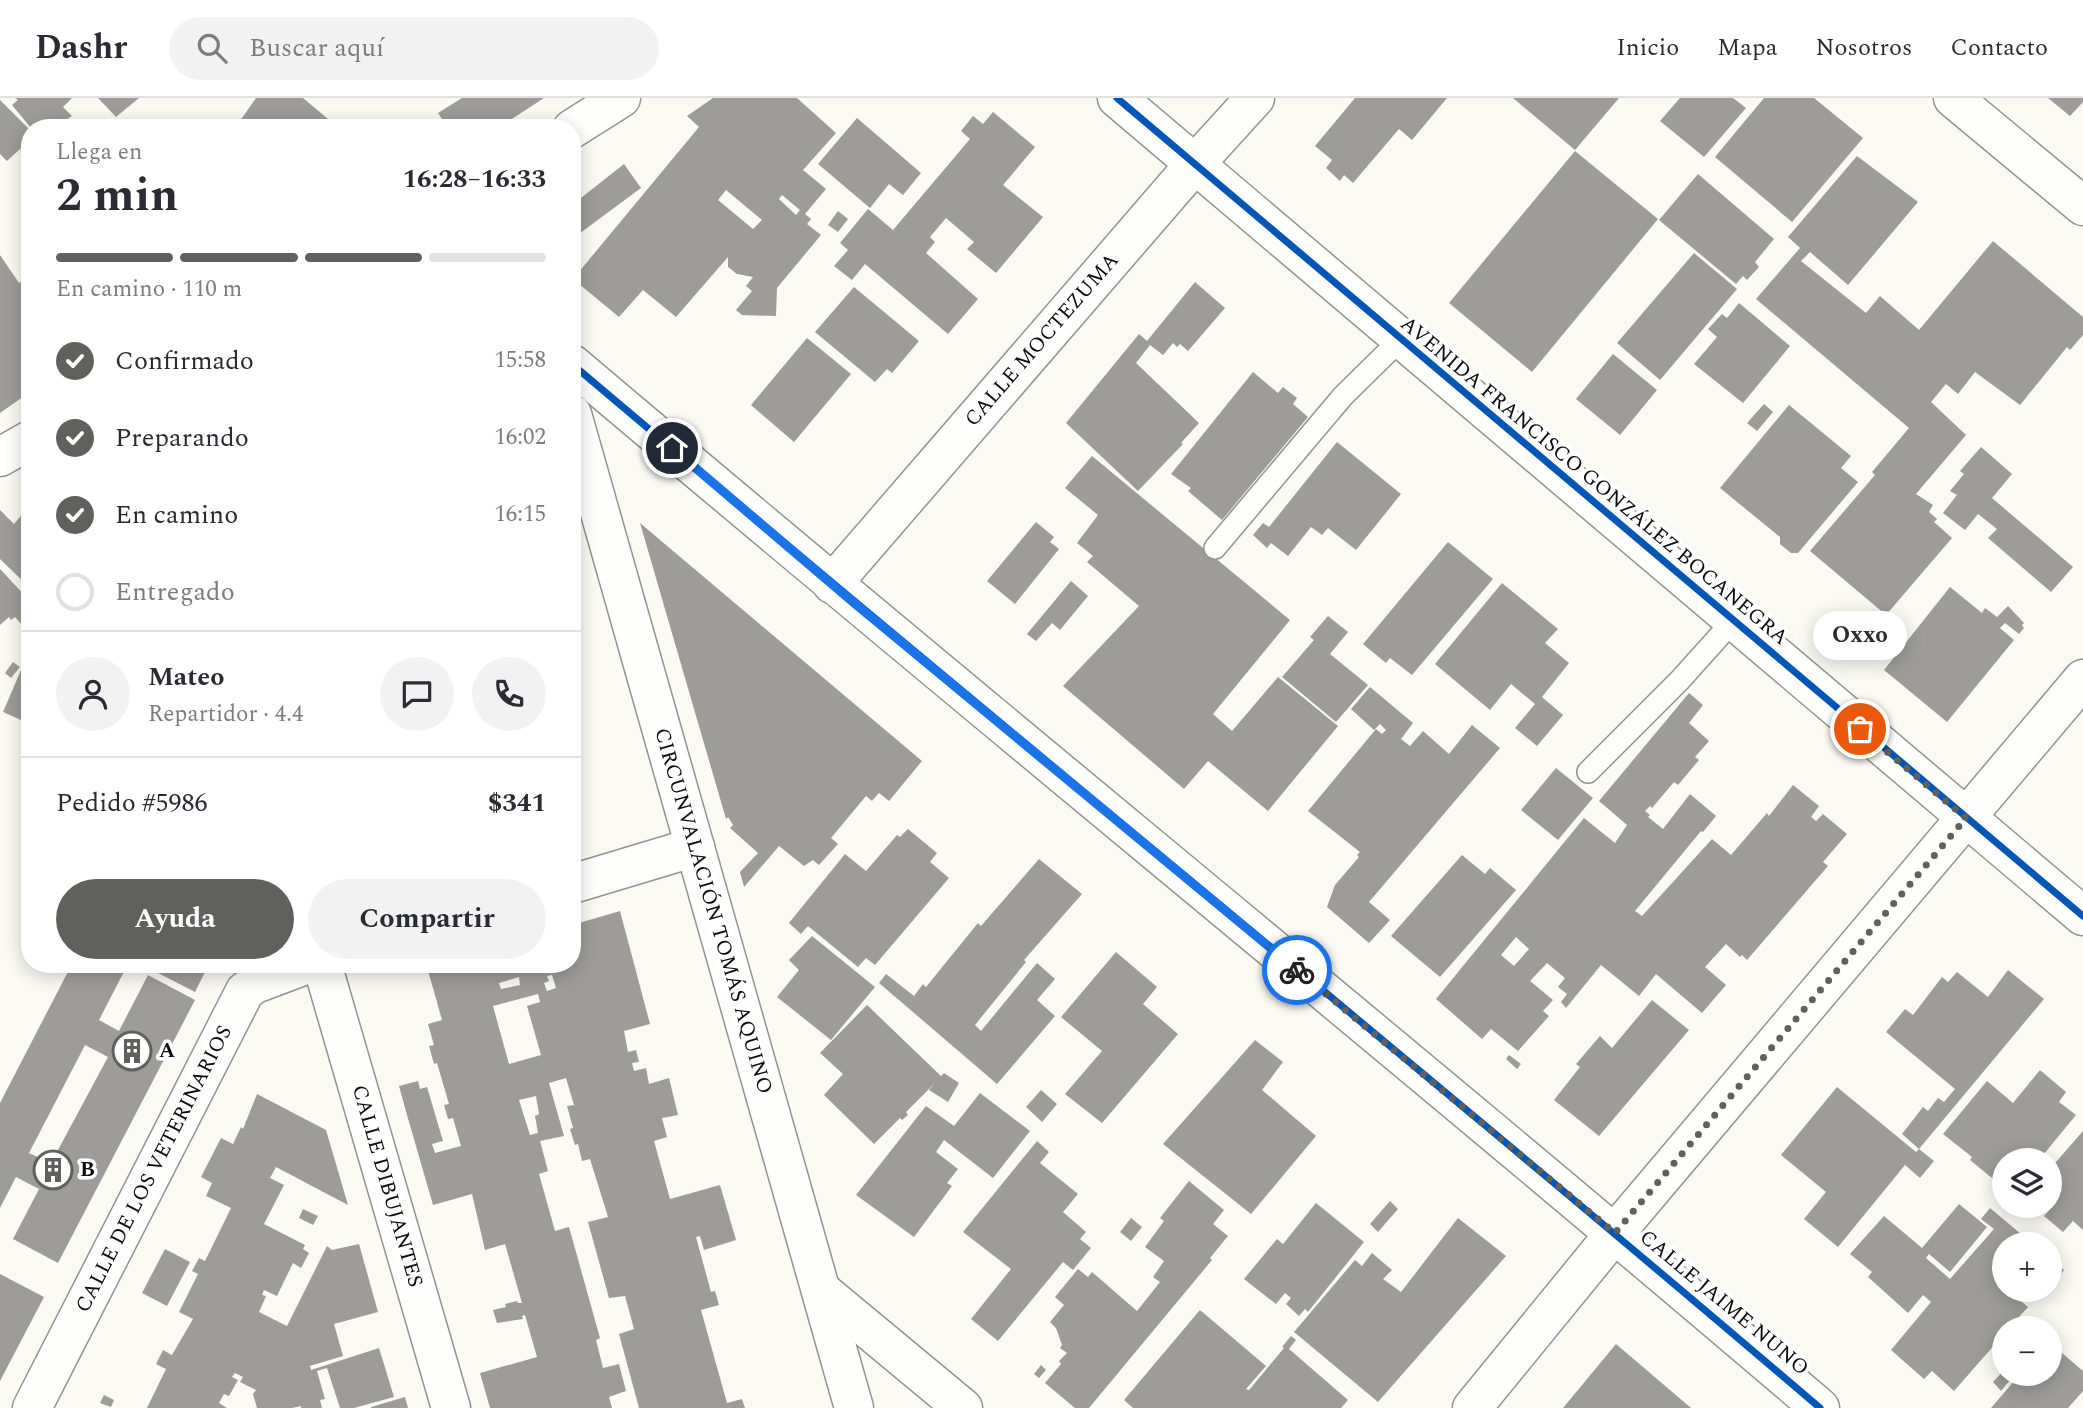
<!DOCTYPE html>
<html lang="es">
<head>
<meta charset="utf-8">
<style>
  body { margin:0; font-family:Spectral,serif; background:#f2f2f3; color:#2b2b33; height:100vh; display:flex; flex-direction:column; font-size:26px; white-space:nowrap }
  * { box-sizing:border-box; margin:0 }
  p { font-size:23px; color:#7c7c81 }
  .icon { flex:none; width:38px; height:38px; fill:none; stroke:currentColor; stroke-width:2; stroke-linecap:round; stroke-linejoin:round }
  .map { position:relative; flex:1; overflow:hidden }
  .sheet { position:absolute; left:21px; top:21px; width:560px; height:854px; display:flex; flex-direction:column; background:#fff; border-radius:28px; box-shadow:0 4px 18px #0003 }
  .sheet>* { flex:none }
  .fabs { position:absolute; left:1992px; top:1050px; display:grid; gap:14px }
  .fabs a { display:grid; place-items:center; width:70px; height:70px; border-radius:50%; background:#fff; box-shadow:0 4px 18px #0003; font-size:35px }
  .pin { position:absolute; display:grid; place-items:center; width:60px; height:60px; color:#fff; margin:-30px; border:4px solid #fff; border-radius:50%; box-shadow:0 2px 7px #0007 }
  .courier { position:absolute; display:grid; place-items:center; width:70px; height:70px; margin:-35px; border:5px solid #1a73e8; border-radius:50%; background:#fff; color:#222; box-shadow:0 2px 9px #0007 }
  .bubble { position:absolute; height:49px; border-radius:24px; background:#fff; box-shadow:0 4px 18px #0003; font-size:23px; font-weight:700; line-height:49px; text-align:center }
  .summary em { font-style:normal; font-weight:700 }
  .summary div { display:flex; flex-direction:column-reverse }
  .summary { display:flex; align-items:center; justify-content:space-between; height:119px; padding:0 35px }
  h1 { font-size:46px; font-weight:700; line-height:52px }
  .bar { display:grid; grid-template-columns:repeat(4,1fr); gap:10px 7px; align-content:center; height:84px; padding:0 35px }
  .bar i { height:9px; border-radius:5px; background:#e1e1e2 }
  .bar .selected { background:#60605d }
  .bar p { grid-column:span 4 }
  .line { display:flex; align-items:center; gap:18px; padding:0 35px; border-top:2px solid #e1e1e2 }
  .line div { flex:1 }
  .round { display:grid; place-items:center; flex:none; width:74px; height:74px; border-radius:37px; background:#f2f2f3 }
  ol { padding:0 35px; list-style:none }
  li { display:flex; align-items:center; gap:21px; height:77px }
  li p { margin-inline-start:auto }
  li .icon { padding:7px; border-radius:50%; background:#60605d; color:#fff; stroke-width:4 }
  li:last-child { color:#7c7c81 }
  li i { width:38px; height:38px; border:4px solid #e1e1e2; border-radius:50% }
  .primary-button { display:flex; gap:14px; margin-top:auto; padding:14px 35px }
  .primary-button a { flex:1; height:80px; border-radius:42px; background:#60605d; color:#fff; font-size:28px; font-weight:700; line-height:80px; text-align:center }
  .primary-button a+a { background:#f2f2f3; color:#2b2b33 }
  header { display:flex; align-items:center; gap:42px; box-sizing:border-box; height:98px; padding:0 35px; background:#fff; border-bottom:2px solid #e1e1e2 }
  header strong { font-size:33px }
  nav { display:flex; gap:38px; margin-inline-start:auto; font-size:24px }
  .search { width:490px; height:63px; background:#f2f2f3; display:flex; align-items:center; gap:18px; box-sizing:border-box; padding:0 24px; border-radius:38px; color:#7c7c81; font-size:26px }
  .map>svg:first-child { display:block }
  .building { fill:#9e9c98; fill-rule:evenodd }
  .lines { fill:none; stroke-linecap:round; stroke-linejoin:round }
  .service-casing { stroke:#949390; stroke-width:24 }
  .minor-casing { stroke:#949390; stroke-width:41 }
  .tertiary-casing { stroke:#949390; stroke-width:41 }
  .service { stroke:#fefefd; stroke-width:21 }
  .minor { stroke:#fefefd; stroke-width:38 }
  .tertiary { stroke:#fefefd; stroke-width:38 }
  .cycleway-casing { stroke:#fff; stroke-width:11 }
  .cycleway { stroke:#0057b8; stroke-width:7 }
  .done { stroke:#60605d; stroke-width:7; stroke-dasharray:0 12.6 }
  .route { stroke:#1a73e8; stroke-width:9 }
  .labels { text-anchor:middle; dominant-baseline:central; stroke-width:7; stroke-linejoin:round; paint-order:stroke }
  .street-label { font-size:21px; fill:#0d0d0d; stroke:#fff }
  .poi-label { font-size:21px; font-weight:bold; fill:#0d0d0d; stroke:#fff; text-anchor:start }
</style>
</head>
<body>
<header>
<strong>Dashr</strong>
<div class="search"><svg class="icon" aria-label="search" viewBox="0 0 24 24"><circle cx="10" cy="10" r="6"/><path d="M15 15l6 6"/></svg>Buscar aquí</div>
<nav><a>Inicio</a><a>Mapa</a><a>Nosotros</a><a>Contacto</a></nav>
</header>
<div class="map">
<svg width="2083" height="1310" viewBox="0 0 2083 1310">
  <rect width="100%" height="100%" fill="#faf9f2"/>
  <g class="building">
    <polygon points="15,0 72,0 63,9 72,18 54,30 31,30 12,7 18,2"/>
    <polygon points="98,0 139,0 116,19"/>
    <polygon points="256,0 303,0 339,30 235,30"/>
    <polygon points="462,0 544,0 498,30 448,30 438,15"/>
    <path d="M713 0H797L836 35 803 72 826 91 805 116 811 121 807 126 821 137 777 190 776 218 742 217 736 212 752 193 746 188 753 179 737 176 728 169V159L676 219 643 192 619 219 573 181 699 29 687 18ZM726 92 762 122 753 131 718 102ZM782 97 800 112 796 117 779 101Z"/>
    <polygon points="1355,0 1447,0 1412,42 1399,31 1353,85 1344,77 1340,83 1326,70 1332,62 1315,48"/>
    <polygon points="1513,0 1619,0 1575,52"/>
    <polygon points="1680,0 1733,0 1746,10 1704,59 1660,23"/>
    <polygon points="1764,0 1814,0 1863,40 1792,124 1715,59"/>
    <polygon points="2048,0 2083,0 2083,4 2070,18"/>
    <polygon points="0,2 30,32 30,42 7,63 0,56"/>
    <polygon points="993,14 1035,49 1003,87 1043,119 996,175 967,151 974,144 946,120 930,139 935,144 926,155 978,201 948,236 865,166 852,182 834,168 848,152 840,145 868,111 893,132 970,41 961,33 973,18 983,26"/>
    <polygon points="857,20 921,75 903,97 889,86 870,110 818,66"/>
    <polygon points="79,21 90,30 73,30"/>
    <polygon points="1575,53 1658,121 1532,274 1449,205"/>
    <polygon points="1857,58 1918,104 1848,187 1810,154 1801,163 1866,215 1880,198 1919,232 1993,143 2083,219 2083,237 2070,252 2067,249 2020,307 1975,274 1958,296 1946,286 1931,304 1966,337 1916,396 1933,407 1929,414 1937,421 1934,424 1952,440 1886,517 1810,453 1875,377 1872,374 1909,330 1756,201 1800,150 1788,139"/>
    <polygon points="624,66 641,90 572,141 572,107"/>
    <polygon points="1698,76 1774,141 1755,164 1759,169 1747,182 1743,178 1736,186 1659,122"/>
    <polygon points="838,113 848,121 838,134 828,127"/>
    <polygon points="1694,155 1737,191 1660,282 1617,245"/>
    <polygon points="0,157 19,185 30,177 30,294 0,315"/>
    <polygon points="1195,184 1225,210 1188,253 1180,246 1177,249 1173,245 1163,257 1150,247 1136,265 1199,325 1181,345 1183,346 1138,393 1066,325 1139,236 1147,243"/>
    <polygon points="854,189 919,243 892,275 887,271 875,284 815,234"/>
    <polygon points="1739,205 1790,248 1743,305 1694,266 1717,239 1708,231 1722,216 1727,220"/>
    <polygon points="807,240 851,276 794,344 751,307"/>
    <polygon points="1613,256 1657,292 1620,337 1576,301"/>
    <polygon points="1253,274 1278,295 1283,289 1297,300 1293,306 1308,319 1222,422 1188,393 1191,390 1171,376"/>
    <polygon points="1764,306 1773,314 1757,333 1747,325"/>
    <polygon points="1789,307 1851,358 1841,370 1858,384 1798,455 1791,455 1780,446 1780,439 1720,390"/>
    <polygon points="1337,344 1401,396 1356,452 1328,430 1322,437 1311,429 1288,458 1271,445 1267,450 1253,437 1263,425 1269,429"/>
    <polygon points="1981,349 2012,376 1992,400 2073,469 2051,494 1988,440 1997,431 1978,416 1965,432 1943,415 1957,397 1950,393 1964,376 1960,373"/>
    <polygon points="1092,358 1290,522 1213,616 1232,633 1278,579 1338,628 1268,713 1208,663 1184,691 1063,588 1139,508 1087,464 1093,458 1077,445 1098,417 1065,390"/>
    <polygon points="30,407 30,490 0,461 0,412 14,426"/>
    <polygon points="1036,424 1054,439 1050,444 1059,451 1015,506 987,483"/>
    <polygon points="640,425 922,663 889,703 879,695 872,703 866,698 831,740 838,746 819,767 813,762 804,768 779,748 744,789 740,774 758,755 730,730 733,727 728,719 726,721"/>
    <polygon points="1448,444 1493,481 1412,577 1390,560 1386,565 1363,546"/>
    <polygon points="0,471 30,503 30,536 15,519 11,522 9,519 0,527"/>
    <polygon points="1071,483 1088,498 1060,532 1052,525 1036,543 1027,536"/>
    <polygon points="1502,485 1558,531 1545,545 1569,565 1542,599 1563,617 1537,648 1515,630 1535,606 1511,586 1490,612 1435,566"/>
    <polygon points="1950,489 1982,515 1985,510 1997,519 2008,508 2024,525 2022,527 2024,530 2019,536 2005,525 2000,530 2014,542 1947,624 1884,572"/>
    <polygon points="1328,518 1348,534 1330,556 1368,587 1336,624 1282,579 1314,542 1310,539"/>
    <polygon points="13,564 20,569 11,580 5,575"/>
    <polygon points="21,572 30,576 30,626 3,614"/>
    <polygon points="1370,589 1413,625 1401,641 1410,648 1423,633 1449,656 1472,627 1500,650 1369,804 1390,822 1369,845 1327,809 1335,787 1359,759 1357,757 1360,754 1308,713 1376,631 1382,636 1386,632 1380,626 1374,632 1351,611"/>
    <path d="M1689 595 1703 607 1689 625 1709 643 1695 659 1699 662 1678 687 1674 684 1652 710 1650 708 1645 713 1650 717 1648 719 1663 731 1690 696 1716 718 1703 734 1701 733 1635 813 1642 818 1712 741 1731 757 1767 715 1769 718 1793 687 1819 708 1811 719 1816 723 1823 716 1847 736 1823 764 1828 768 1747 862 1742 857 1740 859 1726 846 1705 869 1726 887 1702 915 1656 876 1639 898 1601 867 1566 910 1561 904 1567 896 1558 889 1565 880 1547 865 1530 883 1553 902 1543 913 1549 918 1518 953 1491 931 1482 941 1436 901 1584 720 1615 745 1627 727 1599 703ZM1516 839 1529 851 1514 868 1501 857Z"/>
    <polygon points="1556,670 1593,700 1558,742 1521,712"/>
    <polygon points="908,731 937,755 930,764 949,780 875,867 866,860 858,869 808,828 801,836 789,825 845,756 866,773 897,737 900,739"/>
    <polygon points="1462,757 1485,776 1490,770 1516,792 1440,879 1391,838"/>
    <polygon points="1039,761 1082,796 1024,862 1026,864 975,927 981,933 1037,865 1055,881 1037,902 1055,918 997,986 879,885 886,876 914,898 923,886 926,889 978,825 981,828"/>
    <path d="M620 813 650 926 624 933 628 954 636 952 639 964 632 965 634 973 646 970 649 986 669 980 678 1017 662 1020 667 1039 654 1043 670 1101 720 1087 736 1142 704 1152 700 1138 696 1139 711 1194 715 1193 719 1207 701 1212 727 1305 742 1301 745 1310H639L619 1236 634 1231 625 1198 609 1200 588 1124 608 1119 590 1061 582 1063 578 1046 575 1047 570 1031 573 1030 567 1008 574 1007 566 980 549 985 564 1038 540 1043 548 1073 539 1076 555 1133 569 1129 600 1240 596 1242 603 1270 619 1266 626 1293 609 1299 612 1310H490L480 1275 537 1259 525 1217 522 1218 523 1221 497 1225 493 1212 506 1209 505 1206 517 1203 518 1205H522L505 1146 485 1152 472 1096 433 1107 407 1017 399 988 418 983 420 991 427 989 443 1043 432 1046 435 1055 461 1048 453 1020 448 1021 444 1007 449 1006 437 965 434 966 429 948 434 947 428 926 442 922 427 869 435 866H572V827ZM552 877 556 890 547 893 544 885 549 883 547 878ZM519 879 520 887 501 891 499 885ZM538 896 540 904 527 908 541 957 509 966 493 908ZM536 998 539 1016 535 1018 538 1035 530 1037 519 1002Z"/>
    <polygon points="812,838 875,889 831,942 777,899 799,872 789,862"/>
    <polygon points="1116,854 1157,889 1143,906 1178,936 1102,1025 1065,996 1102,953 1061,919"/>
    <path d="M72 866H128L99 922 119 933 148 877 195 902 58 1165 13 1141 39 1091 16 1079 0 1110V1005ZM85 947 108 959 51 1065 29 1055Z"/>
    <polygon points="160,866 190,866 205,874 195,894 156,874"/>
    <polygon points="2008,872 2044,901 1919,1051 1934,1063 1920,1080 1905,1067 1838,1149 1804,1121 1826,1094 1781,1057 1837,989 1916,1054 1919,1051 1902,1036 1923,1009 1928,1013 1938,1000 1944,1004 1955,991 1886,934 1905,911 1913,917 1942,879 1948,884 1957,874 1988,899"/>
    <polygon points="1652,902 1689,932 1599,1038 1554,1002 1580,969 1576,966 1600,938 1612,950"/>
    <polygon points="867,907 941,978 944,975 959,985 948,1004 929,992 934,986 906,1014 908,1017 902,1022 900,1020 874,1046 824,997 843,976 820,955"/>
    <polygon points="1255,942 1283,964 1262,992 1316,1038 1251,1116 1163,1046"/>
    <polygon points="1509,957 1521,966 1517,971 1506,961"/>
    <polygon points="2040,972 2066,994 2059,1004 2076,1017 2039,1062 2004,1062 2004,1090 1970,1062 1972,1059 1943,1036 1987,983 2013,1005"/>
    <polygon points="1041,992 1057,1006 1042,1024 1026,1009"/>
    <polygon points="980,995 1030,1033 993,1080 944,1042 936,1054 958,1071 947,1085 952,1088 914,1139 856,1097 926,1008 954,1028"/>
    <polygon points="257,996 326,1032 348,1107 276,1069 270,1080 284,1087 264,1126 305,1147 303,1151 309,1155 301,1170 293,1165 277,1198 264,1192 262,1197 266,1198 259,1214 287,1228 327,1148 332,1152 359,1146 378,1214 334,1226 343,1258 310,1268 311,1272 379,1250 394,1299 354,1310 340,1310 327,1270 317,1273 325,1301 320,1302 322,1310 301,1310 301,1308 292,1310 257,1310 253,1296 256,1292 240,1284 243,1279 235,1275 232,1279 238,1282 229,1298 224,1296 219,1305 227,1310 147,1310 166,1271 156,1266 163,1252 172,1257 193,1221 179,1214 198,1176 192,1173 199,1160 205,1163 231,1110 206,1098 212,1085 201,1079 221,1040 233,1046 241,1029 243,1031"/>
    <polygon points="2083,1033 2083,1132 2073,1123 2063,1134 2044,1118 2053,1108 2049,1105 2049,1072"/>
    <polygon points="1037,1043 1049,1054 1040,1065 1078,1096 1063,1114 1086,1134 1080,1141 1091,1150 1073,1172 1063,1164 998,1243 971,1221 1011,1171 963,1134"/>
    <polygon points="1189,1083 1224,1112 1213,1126 1228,1138 1210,1160 1212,1162 1089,1310 1075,1310 1045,1285 1061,1266 1059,1263 1067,1255 1060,1250 1062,1247 1056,1230 1050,1224 1064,1207 1055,1199 1078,1171 1088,1179 1092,1174 1137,1213 1160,1184 1153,1179 1164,1163 1145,1149 1164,1123 1160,1120"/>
    <polygon points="1390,1103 1398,1111 1378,1134 1370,1126"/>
    <polygon points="1316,1105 1364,1144 1308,1214 1305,1211 1299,1218 1286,1206 1291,1200 1285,1195 1276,1206 1244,1181 1277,1141 1283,1146"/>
    <polygon points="1959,1106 1987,1129 1950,1174 1929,1156 1926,1160 1950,1181 1994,1131 1981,1121 1990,1110 2033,1146 2004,1146 2004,1192 2008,1192 2028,1209 2009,1230 2004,1230 2004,1236 1954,1293 1932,1273 1924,1281 1891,1252 1931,1204 1923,1197 1908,1215 1868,1179 1872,1174 1850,1156 1884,1118 1922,1150"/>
    <polygon points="303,1111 318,1118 313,1127 299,1120"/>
    <polygon points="1131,1120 1142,1129 1131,1143 1120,1134"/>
    <polygon points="1458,1120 1506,1158 1378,1304 1294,1234 1355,1162 1362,1168 1372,1155 1392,1172 1383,1181 1401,1194"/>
    <polygon points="165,1151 190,1164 167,1208 142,1195"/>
    <polygon points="2049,1160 2064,1172 2049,1189"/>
    <polygon points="0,1176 44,1199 0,1283"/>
    <polygon points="1200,1212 1266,1268 1246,1291 1249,1292 1284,1250 1282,1249 1291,1238 1296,1242 1289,1251 1348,1302 1341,1310 1133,1310 1124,1302"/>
    <polygon points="2049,1244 2083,1273 2083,1293 2068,1310 1991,1310 2020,1276 2049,1276"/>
    <polygon points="1616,1246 1691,1310 1563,1310"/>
    <polygon points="1041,1267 1046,1272 1039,1280 1034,1276"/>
    <polygon points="2004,1272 2004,1276 2015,1276 2001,1293 1993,1284"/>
    <polygon points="104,1297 114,1302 111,1309 100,1305"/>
    <polygon points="405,1299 408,1310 371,1310 371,1309"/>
  </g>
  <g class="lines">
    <defs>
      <g id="service">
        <polyline points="1215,450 1343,298 1400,242"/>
        <polyline points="1588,674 1680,582 1733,523"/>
      </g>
      <g id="minor">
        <polyline points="1117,0 2083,818"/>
        <polyline points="1953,0 2083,108"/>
        <polyline points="572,31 621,0"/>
        <path d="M572 266C986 617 1408 958 1820 1310"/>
        <polyline points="572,316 854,1310"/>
        <polyline points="0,359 30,342"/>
        <polyline points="832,486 1194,67 1255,0"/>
        <polyline points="572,786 695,749"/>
        <polyline points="322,866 451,1310"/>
        <polyline points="822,1193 963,1310"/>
        <polyline points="32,1310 245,893 255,886 308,866"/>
      </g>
      <polyline id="tertiary" points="1472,1310 1615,1135 2083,581"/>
    </defs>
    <use href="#service" class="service-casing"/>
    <use href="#minor" class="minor-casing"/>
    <use href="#tertiary" class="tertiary-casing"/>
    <use href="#service" class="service"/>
    <use href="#minor" class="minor"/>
    <use href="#tertiary" class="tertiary"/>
    <defs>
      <g id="cycleway">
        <polyline points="1117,0 2083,818"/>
        <path d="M572 266C986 617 1408 958 1820 1310"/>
      </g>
    </defs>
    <use href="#cycleway" class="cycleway-casing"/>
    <use href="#cycleway" class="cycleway"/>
  </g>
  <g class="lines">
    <polyline class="done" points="1297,872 1615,1135 1966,720 1860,631"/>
    <polyline class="route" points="672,350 853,504 1297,872"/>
  </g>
  <defs>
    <symbol id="building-ring" viewBox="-11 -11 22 22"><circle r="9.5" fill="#fff" stroke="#60605d" stroke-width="1.5"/><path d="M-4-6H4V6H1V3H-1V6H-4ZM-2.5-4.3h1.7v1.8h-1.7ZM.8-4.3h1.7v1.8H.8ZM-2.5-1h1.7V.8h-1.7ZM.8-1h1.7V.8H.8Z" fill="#60605d"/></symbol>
  </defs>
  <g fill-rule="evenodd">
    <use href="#building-ring" x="110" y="931" width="44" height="44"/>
    <use href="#building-ring" x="31" y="1050" width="44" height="44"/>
  </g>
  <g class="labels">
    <g class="street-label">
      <text transform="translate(1042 242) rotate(-49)">CALLE MOCTEZUMA</text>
      <text transform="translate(1594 383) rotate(40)">AVENIDA FRANCISCO GONZÁLEZ BOCANEGRA</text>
      <text transform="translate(713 813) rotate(74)">CIRCUNVALACIÓN TOMÁS AQUINO</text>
      <text transform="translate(154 1071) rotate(-63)">CALLE DE LOS VETERINARIOS</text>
      <text transform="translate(387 1088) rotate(74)">CALLE DIBUJANTES</text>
      <text transform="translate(1724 1205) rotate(40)">CALLE JAIME NUNO</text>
    </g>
    <g class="poi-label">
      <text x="159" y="953">A</text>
      <text x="80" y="1072">B</text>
    </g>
  </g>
</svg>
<div class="fabs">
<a><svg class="icon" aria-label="layers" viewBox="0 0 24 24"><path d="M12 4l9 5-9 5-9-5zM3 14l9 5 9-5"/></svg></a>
<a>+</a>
<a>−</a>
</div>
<div class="pin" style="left:1860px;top:631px;background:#ea580c"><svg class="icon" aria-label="bag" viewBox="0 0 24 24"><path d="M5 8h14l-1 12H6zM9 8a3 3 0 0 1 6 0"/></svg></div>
<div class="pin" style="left:672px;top:350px;background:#1f2937"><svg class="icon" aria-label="home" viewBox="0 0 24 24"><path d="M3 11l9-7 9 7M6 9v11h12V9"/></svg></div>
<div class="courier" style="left:1297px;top:872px"><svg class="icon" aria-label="bike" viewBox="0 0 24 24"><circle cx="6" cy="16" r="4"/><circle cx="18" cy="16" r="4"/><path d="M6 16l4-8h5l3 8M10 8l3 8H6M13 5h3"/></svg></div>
<div class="bubble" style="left:1813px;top:513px;width:94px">Oxxo</div>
<section class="sheet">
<div class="summary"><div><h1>2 min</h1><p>Llega en</p></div><em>16:28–16:33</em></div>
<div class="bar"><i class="selected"></i><i class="selected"></i><i class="selected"></i><i></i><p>En camino · 110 m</p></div>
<ol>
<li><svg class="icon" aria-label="check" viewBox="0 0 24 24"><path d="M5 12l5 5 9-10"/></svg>Confirmado<p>15:58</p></li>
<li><svg class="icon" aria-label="check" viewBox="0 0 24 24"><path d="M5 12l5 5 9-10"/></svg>Preparando<p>16:02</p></li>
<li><svg class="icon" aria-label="check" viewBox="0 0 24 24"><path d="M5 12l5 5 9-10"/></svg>En camino<p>16:15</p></li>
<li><i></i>Entregado</li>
</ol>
<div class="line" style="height:126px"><a class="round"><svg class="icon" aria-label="person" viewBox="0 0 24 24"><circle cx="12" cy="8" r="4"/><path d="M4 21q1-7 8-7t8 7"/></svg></a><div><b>Mateo</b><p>Repartidor · 4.4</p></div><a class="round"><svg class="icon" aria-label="chat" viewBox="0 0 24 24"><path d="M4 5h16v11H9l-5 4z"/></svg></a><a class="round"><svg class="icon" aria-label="phone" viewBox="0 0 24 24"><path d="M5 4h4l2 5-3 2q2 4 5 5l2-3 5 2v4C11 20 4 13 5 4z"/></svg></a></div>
<div class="line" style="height:91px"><div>Pedido #5986</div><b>$341</b></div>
<div class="primary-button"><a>Ayuda</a><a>Compartir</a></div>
</section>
</div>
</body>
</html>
